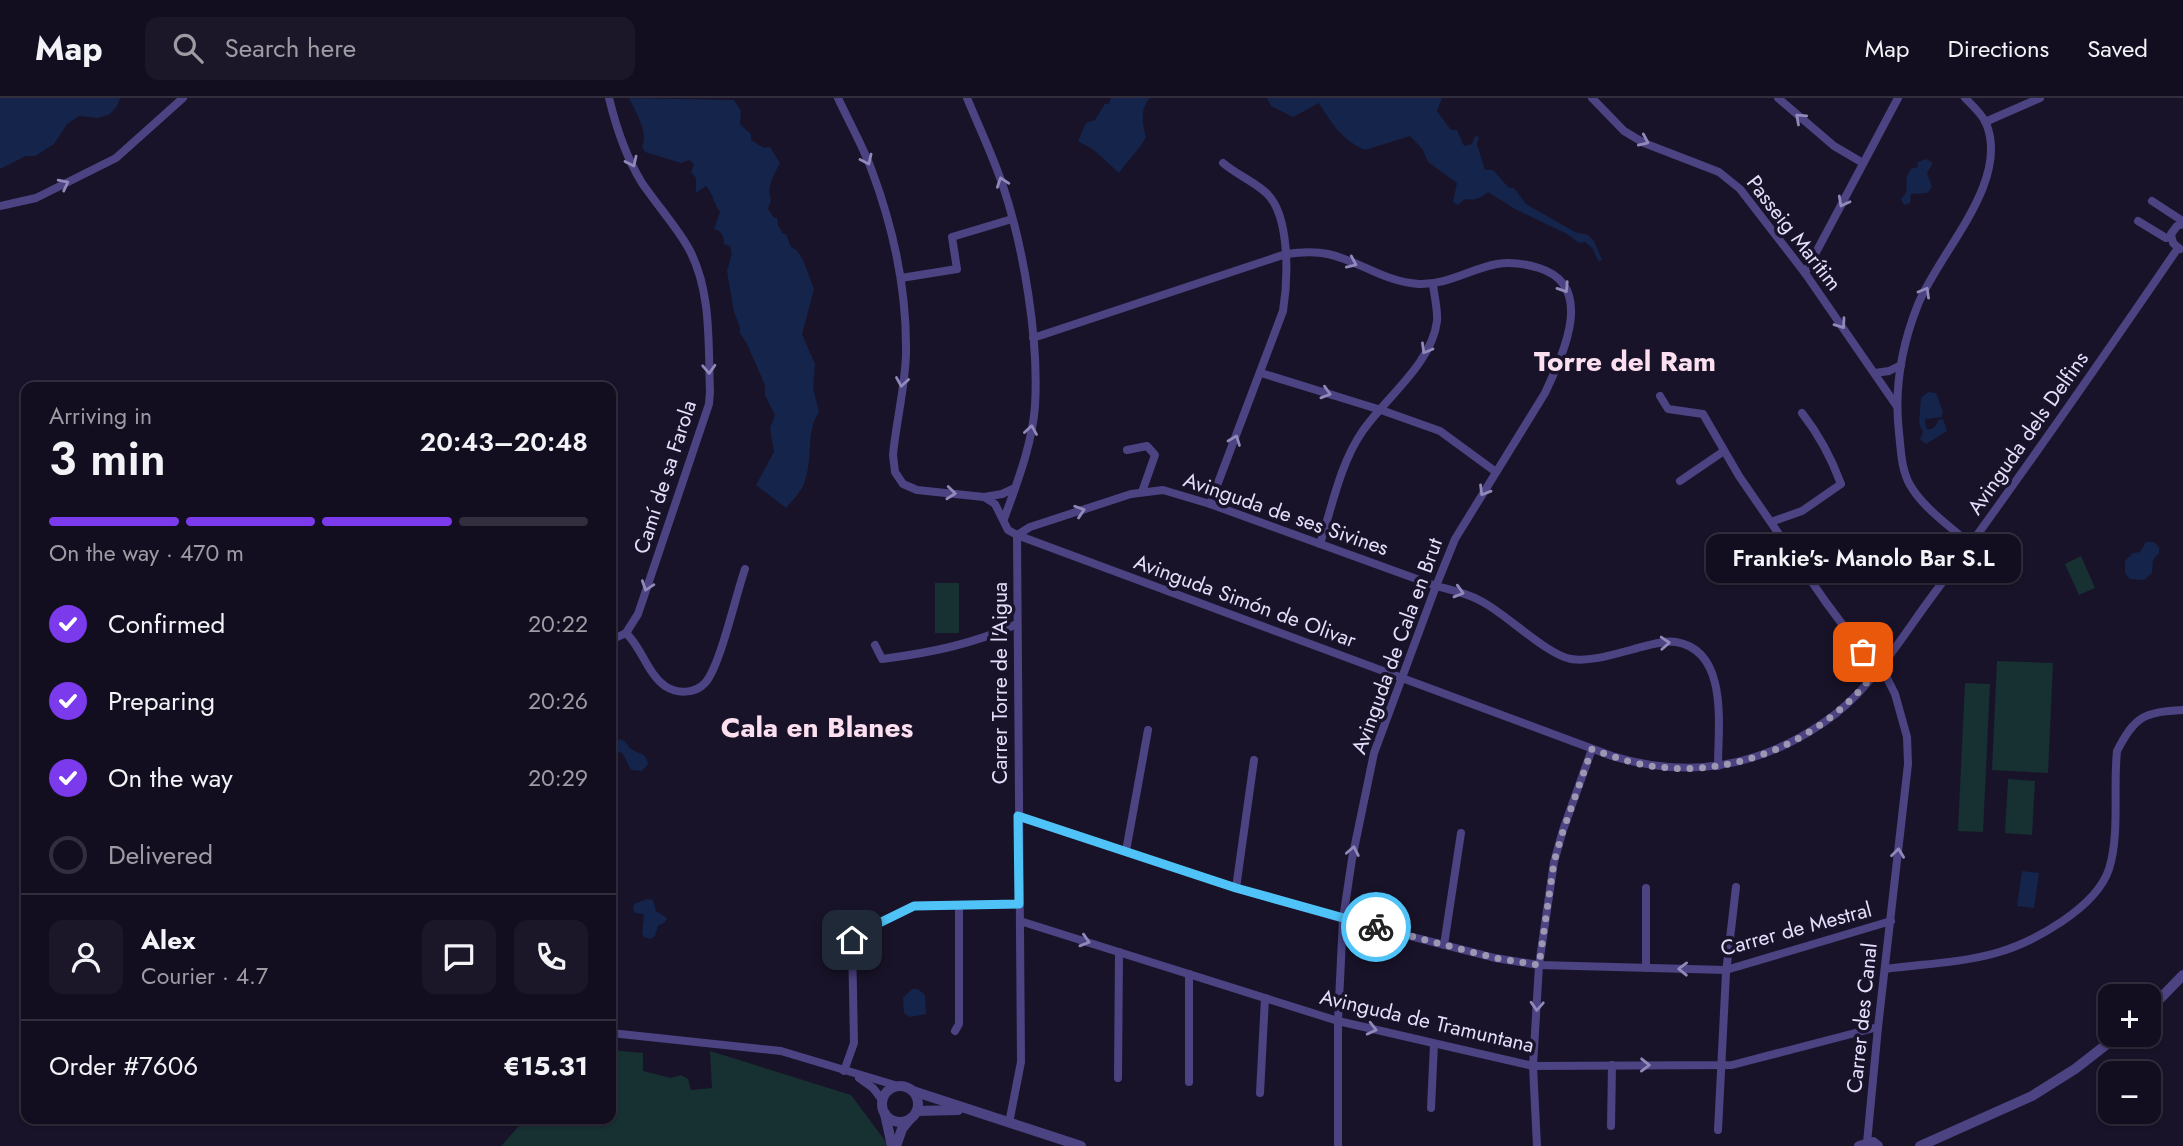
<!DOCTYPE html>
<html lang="en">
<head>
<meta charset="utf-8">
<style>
  body { margin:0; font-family:Jost,sans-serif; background:#1c1728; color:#f1f3f6; height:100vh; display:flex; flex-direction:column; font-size:26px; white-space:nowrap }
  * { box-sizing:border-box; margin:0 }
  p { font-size:23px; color:#9d9ca4 }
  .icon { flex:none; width:38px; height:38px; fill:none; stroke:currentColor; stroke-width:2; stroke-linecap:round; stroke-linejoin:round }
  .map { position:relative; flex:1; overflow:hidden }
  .sheet { position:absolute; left:21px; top:284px; width:595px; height:742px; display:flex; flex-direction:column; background:#130e1f; border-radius:14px; box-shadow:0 2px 5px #0004,0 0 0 2px #322e3d }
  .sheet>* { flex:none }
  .buttons { position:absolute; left:2098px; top:886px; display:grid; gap:14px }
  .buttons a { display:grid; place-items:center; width:63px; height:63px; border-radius:14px; background:#130e1f; box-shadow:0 2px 5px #0004,0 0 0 2px #322e3d; font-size:35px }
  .pin { position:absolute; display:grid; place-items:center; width:60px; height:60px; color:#fff; margin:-30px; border-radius:14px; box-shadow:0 4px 10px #0006 }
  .courier { position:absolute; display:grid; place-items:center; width:70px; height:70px; margin:-35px; border:5px solid #4fc3f7; border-radius:50%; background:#fff; color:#222; box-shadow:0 2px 9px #0007 }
  .bubble { position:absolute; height:49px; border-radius:14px; background:#130e1f; box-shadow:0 2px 5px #0004,0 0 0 2px #322e3d; font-size:23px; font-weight:600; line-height:49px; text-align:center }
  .summary em { font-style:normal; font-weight:600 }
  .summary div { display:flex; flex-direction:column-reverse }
  .summary { display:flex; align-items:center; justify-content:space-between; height:119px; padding:0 28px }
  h1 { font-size:46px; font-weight:600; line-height:52px }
  .bar { display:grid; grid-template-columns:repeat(4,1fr); gap:10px 7px; align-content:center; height:84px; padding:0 28px }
  .bar i { height:9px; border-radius:5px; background:#322e3d }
  .bar .on { background:#7c3aed }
  .bar p { grid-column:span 4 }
  .line { display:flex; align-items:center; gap:18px; padding:0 28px; border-top:2px solid #322e3d }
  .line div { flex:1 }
  .round { display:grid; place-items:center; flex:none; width:74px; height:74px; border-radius:14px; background:#1c1728 }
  ol { padding:0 28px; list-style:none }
  li { display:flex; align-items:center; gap:21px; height:77px }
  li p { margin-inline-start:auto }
  li .icon { padding:7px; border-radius:50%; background:#7c3aed; color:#fff; stroke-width:4 }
  li:last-child { color:#9d9ca4 }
  li i { width:38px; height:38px; border:4px solid #322e3d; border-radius:50% }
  header { display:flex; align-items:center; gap:42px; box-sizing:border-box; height:98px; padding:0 35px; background:#130e1f; border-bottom:2px solid #322e3d }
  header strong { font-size:33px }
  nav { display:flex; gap:38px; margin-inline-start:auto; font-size:24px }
  .search { width:490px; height:63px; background:#1c1728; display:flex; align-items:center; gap:18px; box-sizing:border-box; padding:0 24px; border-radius:14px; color:#9d9ca4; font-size:26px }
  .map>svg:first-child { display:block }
  .green { fill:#173032 }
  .water { fill:#14244b }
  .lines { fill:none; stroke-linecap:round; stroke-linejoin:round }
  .minor { stroke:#4c4383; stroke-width:8 }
  .tertiary { stroke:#4c4383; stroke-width:10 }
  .oneway { stroke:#9089b9 }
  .done { stroke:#9d97b2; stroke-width:7; stroke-dasharray:0 12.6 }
  .route { stroke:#4fc3f7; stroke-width:9 }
  .labels { text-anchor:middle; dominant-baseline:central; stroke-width:7; stroke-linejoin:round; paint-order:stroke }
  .street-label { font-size:21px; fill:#e4defc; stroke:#191329 }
  .district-label { font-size:28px; font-weight:bold; fill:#fce0ef; stroke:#191329 }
</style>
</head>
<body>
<header>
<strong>Map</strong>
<div class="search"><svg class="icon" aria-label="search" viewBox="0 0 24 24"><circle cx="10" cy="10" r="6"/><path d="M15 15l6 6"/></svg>Search here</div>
<nav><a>Map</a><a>Directions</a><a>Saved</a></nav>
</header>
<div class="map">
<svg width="2183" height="1048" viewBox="0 0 2183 1048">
  <rect width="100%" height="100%" fill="#191329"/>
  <g class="green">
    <polygon points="2081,458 2095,490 2079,497 2065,466"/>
    <rect x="935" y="485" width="24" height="50"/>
    <polygon points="1997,563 2053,565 2048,675 1992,672"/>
    <polygon points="1965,585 1990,586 1983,734 1958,733"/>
    <polygon points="2008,681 2035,683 2032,737 2005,735"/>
    <polygon points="611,952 643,955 643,973 671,980 681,977 688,981 691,992 712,990 710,953 851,997 889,1048 501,1048 526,1020 611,1020"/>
  </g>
  <g class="water">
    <polygon points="0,0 120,0 117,8 110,16 98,20 79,18 67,26 54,46 35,58 26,58 0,71"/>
    <path d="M629 0 734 2 741 13 740 26 751 36V42L764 50 770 49 780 65C774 77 766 89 771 102L768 111 774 120H777L778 127 783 136H786L791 149C804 154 808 178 814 191L802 236 815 266 813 290 819 314C805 333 814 365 803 388 799 396 792 403 786 410L756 387 774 354 770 330 775 317 765 297V287L747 246 740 235V229L734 214 727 173 732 156 730 148 724 146C724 138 722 133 714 131L720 114C713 105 714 97 706 88L696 95V80L691 74 694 66 689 62 681 65 645 54 642 49C649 34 635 13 629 0Z"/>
    <path d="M1111 0H1150C1140 11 1142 25 1146 39 1139 53 1128 61 1119 75L1094 52 1078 43 1086 25 1095 22 1105 6H1109Z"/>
    <path d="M1267 0H1442L1437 13 1451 32H1457L1464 48 1472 46 1475 38 1479 39 1477 46 1485 72H1493L1509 90H1514L1526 106 1575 134 1588 137 1594 143 1602 162 1598 163 1593 151 1585 144 1579 145 1567 136 1515 111 1488 94C1481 100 1475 103 1465 101L1458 107 1453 104 1457 85 1428 64 1423 52 1410 38 1365 52C1342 42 1332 26 1319 5L1293 19 1271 8Z"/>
    <path d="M1926 61 1933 65 1927 75 1932 89 1927 95 1911 96 1910 105 1904 107 1901 101 1906 95C1908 86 1903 80 1912 70H1917L1918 64Z"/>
    <path d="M1928 294 1936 295 1943 314 1942 319 1925 321 1926 330C1931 334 1938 327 1938 322L1943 321 1947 333 1926 346 1920 341 1923 334 1919 326 1921 300Z"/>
    <polygon points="2146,444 2154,444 2159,449 2159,455 2153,462 2152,475 2144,482 2130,481 2125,475 2125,463 2133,455 2140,454"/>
    <path d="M620 641C627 643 626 648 633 652 641 657 646 654 648 666L642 673 631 672 623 656 615 652V644Z"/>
    <polygon points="2022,773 2039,775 2034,810 2017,808"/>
    <polygon points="647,801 653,802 656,813 667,820 665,824 658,828 655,838 650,841 644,839 642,835 644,816 635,815 633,811 634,806"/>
    <polygon points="912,891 918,891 925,897 926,916 910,919 904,915 903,900"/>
  </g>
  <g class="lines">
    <g class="minor">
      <path d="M609 0C616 29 626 59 642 85 657 107 676 128 689 151 712 194 708 247 710 294L709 306 638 516 626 535"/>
      <path d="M838 0C849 24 863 48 872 73 894 132 907 193 906 256 905 290 896 324 893 357L895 374 903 386 917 392 984 399 995 406 1008 432 1017 437 1612 658C1688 681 1757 670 1823 625 1870 594 1900 541 1933 497 2018 383 2098 267 2178 150"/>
      <path d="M967 0C979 29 993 58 1003 88 1024 151 1039 242 1035 308 1032 347 1017 385 1004 421"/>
      <polyline points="1592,0 1624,33 1644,45 1719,74 1740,91 1805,175 1896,307"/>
      <polyline points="1778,0 1834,48 1863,65"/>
      <path d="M1965 0C1972 7 1982 16 1986 25 2011 85 1937 156 1917 209 1901 250 1894 292 1899 335 1901 352 1901 371 1910 387 1924 411 1950 428 1970 446"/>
      <polyline points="1985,24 2040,0"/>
      <polyline points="2152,103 2181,122 2181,126"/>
      <polyline points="0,108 36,100 116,60 183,0"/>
      <polyline points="2138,123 2166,140 2171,139"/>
      <polyline points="2180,151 2173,145 2171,136 2177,128 2183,126"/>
      <polyline points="1805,175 1898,0"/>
      <polyline points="901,180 957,171 952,139 1012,121"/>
      <path d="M1033 240 1286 156C1300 154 1314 153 1328 156 1360 163 1384 184 1419 186 1447 187 1470 171 1497 166 1510 164 1526 166 1539 170 1597 188 1562 258 1545 295L1455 441 1436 488 1374 655 1352 761 1343 821 1338 923V1048"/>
      <polyline points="1261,275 1381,312 1440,333 1496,374"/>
      <polyline points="1875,275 1889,273 1901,267"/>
      <polyline points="1660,298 1668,311 1703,316 1739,378 1825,503 1863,554 1887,580 1895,596 1907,639 1908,666 1878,929 1867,1045"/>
      <polyline points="1127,352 1147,348 1155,357 1142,394"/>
      <polyline points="1680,383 1724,353"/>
      <polyline points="984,399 1002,396 1015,390"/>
      <path d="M1210 406 1283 213C1288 182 1291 114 1264 93 1251 82 1236 76 1223 65"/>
      <path d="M1771 424 1802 413 1841 386C1831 359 1820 338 1802 315"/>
      <path d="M1017 437 1030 429 1131 396 1163 392 1210 406 1436 488C1451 492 1467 495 1481 503 1505 515 1547 557 1571 561 1591 564 1615 556 1634 551 1647 548 1662 542 1676 544 1729 553 1718 628 1718 668"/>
      <path d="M1320 446C1332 409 1340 366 1362 334 1384 301 1432 266 1437 223 1438 212 1434 197 1433 186"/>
      <path d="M626 535C642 550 647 575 665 588 677 596 695 596 705 585 720 569 736 496 745 471"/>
      <polyline points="611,542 626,535"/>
      <path d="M875 547 882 561C929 555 974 546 1017 526"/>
      <polyline points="1018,718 1236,790 1343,821 1495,860 1539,867 1726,872 1891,823"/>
      <polyline points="1126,753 1148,632"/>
      <polyline points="1236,790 1254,662"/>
      <polyline points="1646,790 1646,870"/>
      <polyline points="1020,823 1338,923 1533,968 1732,967 1878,929"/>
      <polyline points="1444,847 1461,735"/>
      <path d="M1885 871C1921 866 1961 865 1996 855 2034 844 2096 810 2109 771 2120 736 2113 690 2117 653 2135 618 2144 614 2183 612"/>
      <polyline points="955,933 959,926 959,807"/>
      <polyline points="611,935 781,953 898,988"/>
      <polyline points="844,973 854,945 852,842 865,832 914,808 1019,806"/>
      <polyline points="859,980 873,990 883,1003"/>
      <polyline points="1118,980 1119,854"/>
      <polyline points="1189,984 1189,876"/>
      <polyline points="1260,995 1265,900"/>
      <polyline points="1431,1010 1434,946"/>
      <polyline points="1009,1025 1021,964 1017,437"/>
      <polyline points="1611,1028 1612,967"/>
      <polyline points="1718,1032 1726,875 1736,789"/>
      <polyline points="1537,1048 1533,968 1539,867 1554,764 1563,732 1592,651"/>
    </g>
    <g class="tertiary">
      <polyline points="2149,912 2183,877"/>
      <circle cx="900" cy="1006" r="18"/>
      <polyline points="913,993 1081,1048"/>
      <polyline points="917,1013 958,1012"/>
      <polyline points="885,1016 892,1048"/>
      <polyline points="896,1048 902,1031 910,1021"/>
      <polyline points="1859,1048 1873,1044 1878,1048"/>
      <polyline points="1920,1048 2032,998 2075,971 2120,936"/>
    </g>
  </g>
  <defs><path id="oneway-chevron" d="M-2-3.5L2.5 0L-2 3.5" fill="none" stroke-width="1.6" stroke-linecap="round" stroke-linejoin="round" transform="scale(1.75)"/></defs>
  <g class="oneway">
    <use href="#oneway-chevron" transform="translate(1800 20) rotate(-138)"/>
    <use href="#oneway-chevron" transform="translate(1644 43) rotate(24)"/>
    <use href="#oneway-chevron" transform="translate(867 62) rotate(65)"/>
    <use href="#oneway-chevron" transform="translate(632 64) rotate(65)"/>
    <use href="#oneway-chevron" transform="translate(1002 84) rotate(-109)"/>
    <use href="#oneway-chevron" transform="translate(64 86) rotate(-27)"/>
    <use href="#oneway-chevron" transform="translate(1843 104) rotate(118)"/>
    <use href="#oneway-chevron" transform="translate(1352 165) rotate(24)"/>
    <use href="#oneway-chevron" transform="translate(1564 190) rotate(57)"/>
    <use href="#oneway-chevron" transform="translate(1925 194) rotate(-60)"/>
    <use href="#oneway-chevron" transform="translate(1841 226) rotate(55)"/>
    <use href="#oneway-chevron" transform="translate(1426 251) rotate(120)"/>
    <use href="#oneway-chevron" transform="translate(709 271) rotate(87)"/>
    <use href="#oneway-chevron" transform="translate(902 284) rotate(99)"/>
    <use href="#oneway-chevron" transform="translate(1326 295) rotate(17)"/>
    <use href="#oneway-chevron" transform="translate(1031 332) rotate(-81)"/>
    <use href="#oneway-chevron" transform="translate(1235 342) rotate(-69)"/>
    <use href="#oneway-chevron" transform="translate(1484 393) rotate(121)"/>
    <use href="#oneway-chevron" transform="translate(951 395) rotate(6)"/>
    <use href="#oneway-chevron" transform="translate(1080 413) rotate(-18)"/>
    <use href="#oneway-chevron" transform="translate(647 488) rotate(109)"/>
    <use href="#oneway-chevron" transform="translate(1459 494) rotate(16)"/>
    <use href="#oneway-chevron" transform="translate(1665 545) rotate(-3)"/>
    <use href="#oneway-chevron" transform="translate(1353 753) rotate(-79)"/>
    <use href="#oneway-chevron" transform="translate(1898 755) rotate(-83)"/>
    <use href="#oneway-chevron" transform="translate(1085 843) rotate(17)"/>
    <use href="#oneway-chevron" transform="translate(1683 871) rotate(-179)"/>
    <use href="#oneway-chevron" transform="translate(1537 908) rotate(93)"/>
    <use href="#oneway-chevron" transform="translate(1372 931) rotate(14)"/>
    <use href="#oneway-chevron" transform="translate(1645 967) rotate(1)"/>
  </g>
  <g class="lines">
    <path class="done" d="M1376 829 1495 860 1539 867 1554 764 1563 733 1592 651C1614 659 1636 667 1659 669 1742 679 1830 638 1878 570L1863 554"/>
    <polyline class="route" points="852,842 865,832 914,808 1019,806 1018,718 1236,790 1376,829"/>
  </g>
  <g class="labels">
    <g class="street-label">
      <text transform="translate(1794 135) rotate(52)">Passeig Marítim</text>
      <text transform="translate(2028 335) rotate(-55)">Avinguda dels Delfins</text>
      <text transform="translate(665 379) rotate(-72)">Camí de sa Farola</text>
      <text transform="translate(1286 416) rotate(19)">Avinguda de ses Sivines</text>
      <text transform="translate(1245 503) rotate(20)">Avinguda Simón de Olivar</text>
      <text transform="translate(1397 548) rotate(-70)">Avinguda de Cala en Brut</text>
      <text transform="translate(1000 585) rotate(-90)">Carrer Torre de l'Aigua</text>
      <text transform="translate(1796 831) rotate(-15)">Carrer de Mestral</text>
      <text transform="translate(1862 920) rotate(-84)">Carrer des Canal</text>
      <text transform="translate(1427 923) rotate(13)">Avinguda de Tramuntana</text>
    </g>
    <g class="district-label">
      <text x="1625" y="263">Torre del Ram</text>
      <text x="817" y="629">Cala en Blanes</text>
    </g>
  </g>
</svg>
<div class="buttons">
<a>+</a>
<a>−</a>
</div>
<div class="pin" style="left:1863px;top:554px;background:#ea580c"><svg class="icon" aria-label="bag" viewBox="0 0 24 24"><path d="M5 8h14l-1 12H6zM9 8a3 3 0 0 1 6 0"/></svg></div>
<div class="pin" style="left:852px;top:842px;background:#1f2937"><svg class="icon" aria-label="home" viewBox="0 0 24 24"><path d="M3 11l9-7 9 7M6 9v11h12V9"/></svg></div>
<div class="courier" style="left:1376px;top:829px"><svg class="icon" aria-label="bike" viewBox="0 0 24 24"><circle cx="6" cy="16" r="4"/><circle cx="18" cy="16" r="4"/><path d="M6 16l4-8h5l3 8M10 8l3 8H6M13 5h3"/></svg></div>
<div class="bubble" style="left:1706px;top:436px;width:315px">Frankie's- Manolo Bar S.L</div>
<section class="sheet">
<div class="summary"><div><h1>3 min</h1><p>Arriving in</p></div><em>20:43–20:48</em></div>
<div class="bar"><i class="on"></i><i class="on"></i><i class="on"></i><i></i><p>On the way · 470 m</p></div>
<ol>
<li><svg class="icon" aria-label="check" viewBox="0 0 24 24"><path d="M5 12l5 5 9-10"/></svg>Confirmed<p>20:22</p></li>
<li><svg class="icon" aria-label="check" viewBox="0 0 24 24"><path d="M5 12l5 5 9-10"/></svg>Preparing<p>20:26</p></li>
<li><svg class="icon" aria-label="check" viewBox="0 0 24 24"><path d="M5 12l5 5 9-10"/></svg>On the way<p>20:29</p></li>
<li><i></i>Delivered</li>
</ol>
<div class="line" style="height:126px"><a class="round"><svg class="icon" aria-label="person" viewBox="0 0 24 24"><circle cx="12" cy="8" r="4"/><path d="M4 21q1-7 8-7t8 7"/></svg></a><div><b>Alex</b><p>Courier · 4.7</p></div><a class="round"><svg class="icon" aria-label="chat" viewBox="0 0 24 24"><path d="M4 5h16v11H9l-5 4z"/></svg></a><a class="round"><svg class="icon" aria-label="phone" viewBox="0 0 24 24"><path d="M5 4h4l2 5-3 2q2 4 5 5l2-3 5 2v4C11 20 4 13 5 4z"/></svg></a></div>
<div class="line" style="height:91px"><div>Order #7606</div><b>€15.31</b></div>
</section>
</div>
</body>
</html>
